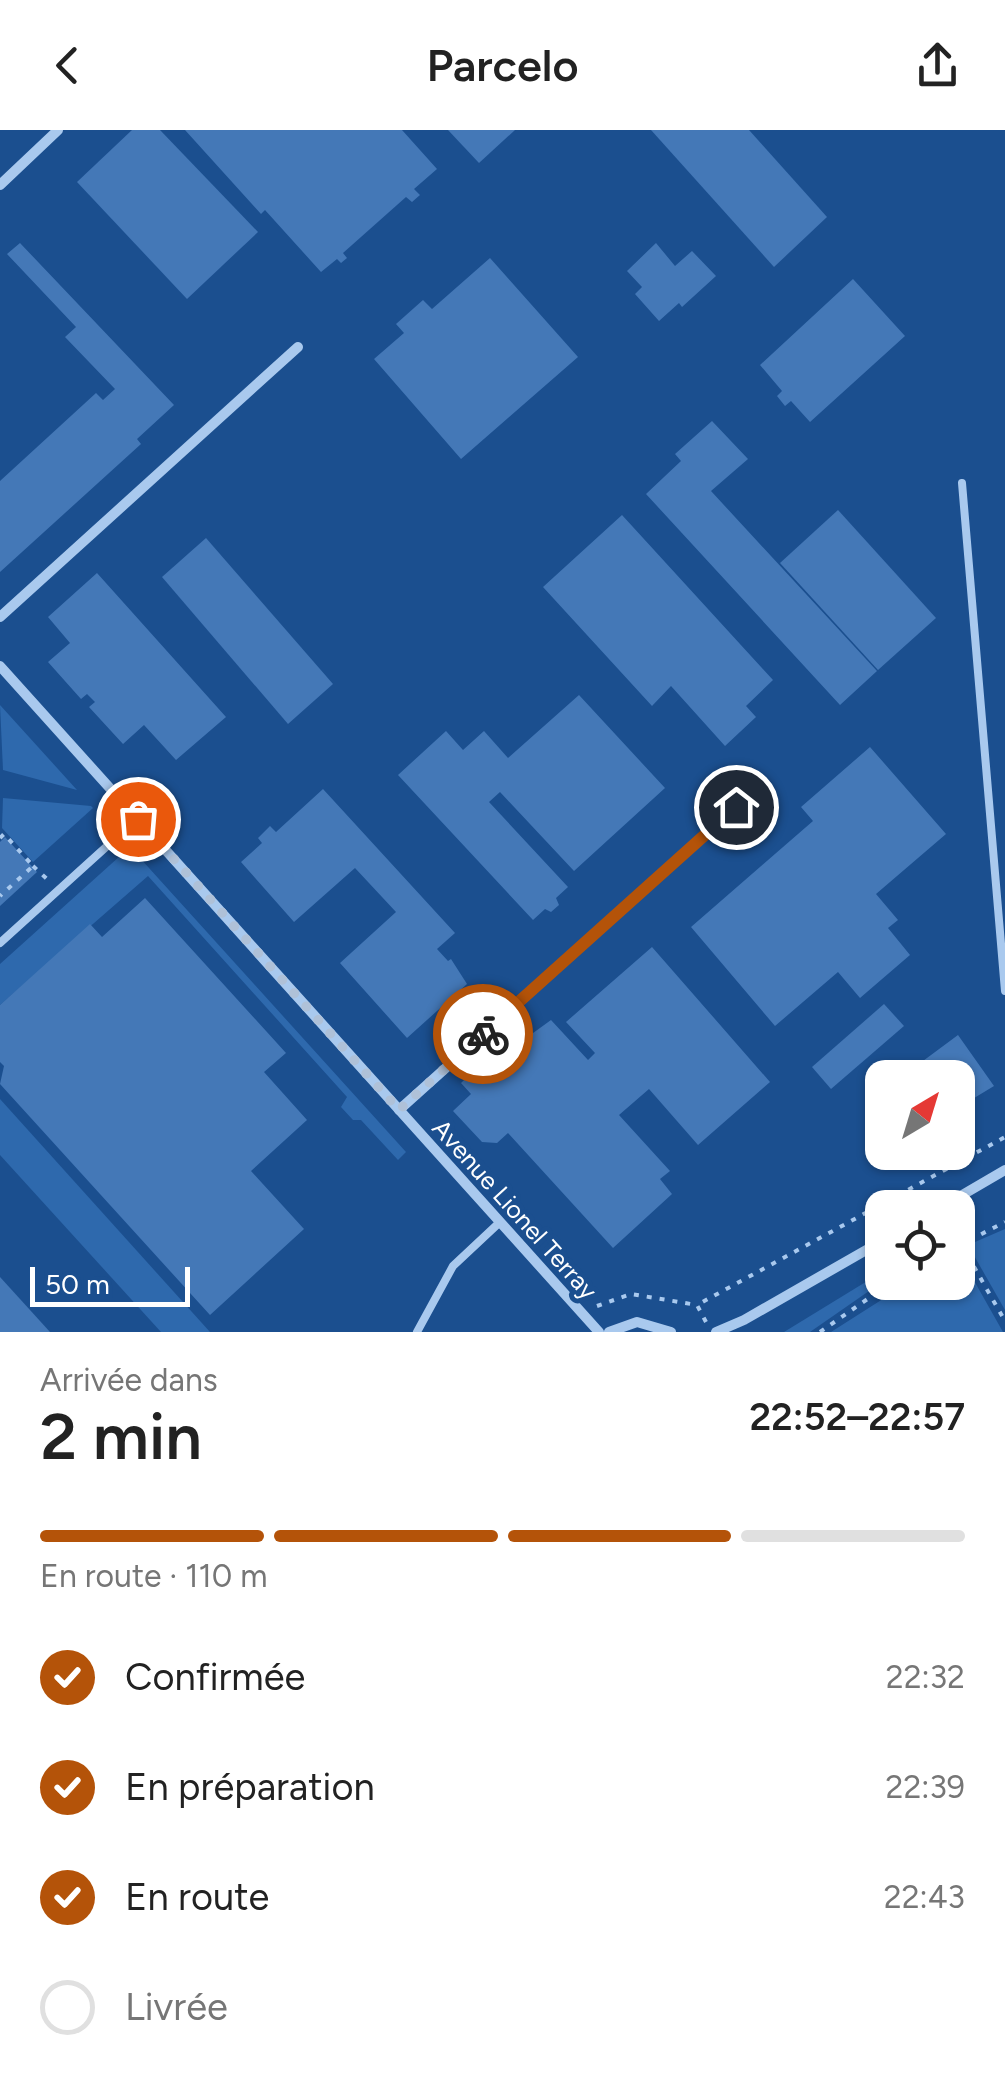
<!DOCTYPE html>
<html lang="fr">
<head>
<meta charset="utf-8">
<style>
  body { margin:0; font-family:Figtree,sans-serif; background:#f6f6f6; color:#222; height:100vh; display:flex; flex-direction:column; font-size:38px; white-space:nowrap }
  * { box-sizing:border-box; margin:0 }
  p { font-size:32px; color:#767676 }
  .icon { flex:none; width:55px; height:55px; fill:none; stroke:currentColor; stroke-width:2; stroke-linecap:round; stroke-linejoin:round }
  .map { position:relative; height:1202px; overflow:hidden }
  .side { display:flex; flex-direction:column; background:#fff; flex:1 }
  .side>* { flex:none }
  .needle { width:65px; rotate:38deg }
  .controls { position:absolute; left:865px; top:930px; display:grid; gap:20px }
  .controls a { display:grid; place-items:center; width:110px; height:110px; border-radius:20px; background:#fff; box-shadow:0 2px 8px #0004; font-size:50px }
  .scale { position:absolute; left:30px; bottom:25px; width:160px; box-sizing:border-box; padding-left:10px; border:5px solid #fff; border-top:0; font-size:28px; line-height:35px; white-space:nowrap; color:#fff; -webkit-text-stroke:8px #1b4f8f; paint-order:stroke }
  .pin { position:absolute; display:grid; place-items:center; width:85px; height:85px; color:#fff; margin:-42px; border:5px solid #fff; border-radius:50%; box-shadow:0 2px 10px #0007 }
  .courier { position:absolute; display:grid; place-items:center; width:100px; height:100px; margin:-50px; border:8px solid #b45309; border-radius:50%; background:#fff; color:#222; box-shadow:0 2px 12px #0007 }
  .head em { font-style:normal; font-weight:600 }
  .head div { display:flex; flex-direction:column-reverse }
  .head { display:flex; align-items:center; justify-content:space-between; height:170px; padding:0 40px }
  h1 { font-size:65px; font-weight:600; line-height:75px }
  .bar { display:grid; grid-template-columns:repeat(4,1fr); gap:15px 10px; align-content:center; height:120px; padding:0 40px }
  .bar i { height:12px; border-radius:8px; background:#e0e0e0 }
  .bar .on { background:#b45309 }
  .bar p { grid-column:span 4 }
  ol { padding:0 40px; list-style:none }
  li { display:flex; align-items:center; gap:30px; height:110px }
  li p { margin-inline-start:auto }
  li .icon { padding:10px; border-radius:50%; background:#b45309; color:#fff; stroke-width:4 }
  li:last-child { color:#767676 }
  li i { width:55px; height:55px; border:5px solid #e0e0e0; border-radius:50% }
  header { display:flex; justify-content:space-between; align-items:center; height:130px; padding:0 40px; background:#fff; font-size:45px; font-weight:600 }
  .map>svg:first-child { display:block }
  .green { fill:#2e69ad }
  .building { fill:#4478b7 }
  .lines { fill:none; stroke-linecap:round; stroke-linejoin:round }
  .path { stroke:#a9c9ee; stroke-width:4; stroke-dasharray:5 8; stroke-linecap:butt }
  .lane { stroke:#a9c9ee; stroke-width:8 }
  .street { stroke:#a9c9ee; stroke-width:10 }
  .done { stroke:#afc1d8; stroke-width:10; stroke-dasharray:0 18 }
  .route { stroke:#b45309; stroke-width:12 }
  .labels { text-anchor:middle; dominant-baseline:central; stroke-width:10; stroke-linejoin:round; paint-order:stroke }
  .street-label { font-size:25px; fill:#fff; stroke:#1b4f8f }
</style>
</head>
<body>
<header><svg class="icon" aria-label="back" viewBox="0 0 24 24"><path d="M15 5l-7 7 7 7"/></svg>Parcelo<svg class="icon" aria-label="share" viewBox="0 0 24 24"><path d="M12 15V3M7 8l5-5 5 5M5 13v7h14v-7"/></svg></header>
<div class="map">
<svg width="1005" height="1202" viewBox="0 0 1005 1202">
  <rect width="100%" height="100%" fill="#1b4f8f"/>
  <g class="green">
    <polygon points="0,575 77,660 3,640"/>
    <polygon points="3,668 91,676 93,678 33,732 2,698"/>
    <polygon points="130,717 406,1022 398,1030 361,990 353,990 341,977 347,967 148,746 0,875 0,834"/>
    <polygon points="0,969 210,1202 161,1202 0,1025"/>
    <polygon points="1005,1099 1005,1180 968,1115"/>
    <polygon points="959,1124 1003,1202 831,1202 908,1153 958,1152"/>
    <polygon points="882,1142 882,1152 810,1202 784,1202"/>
  </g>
  <g class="building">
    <polygon points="132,0 160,0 258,102 187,169 77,52"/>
    <polygon points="185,0 402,0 437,39 414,59 420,65 412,72 406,67 343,123 347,128 341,133 337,129 321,142 265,80 261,84"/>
    <polygon points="448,0 515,0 479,33"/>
    <polygon points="651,0 749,0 827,87 774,137"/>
    <polygon points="20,113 174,275 137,309 141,314 0,442 0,351 96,263 103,270 115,259 65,207 76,197 7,124"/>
    <polygon points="656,113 675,136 692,121 716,146 682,177 679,173 659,191 635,164 642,157 627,141"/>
    <polygon points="490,128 578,227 461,329 374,229 404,203 396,194 423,170 432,179"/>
    <polygon points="853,149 905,206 810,292 791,271 785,276 777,266 782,261 760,235"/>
    <polygon points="712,291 748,329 711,361 877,541 840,575 646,364 681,331 675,324"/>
    <polygon points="838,380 936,488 878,540 780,433"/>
    <polygon points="622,385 773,550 746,576 756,587 725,616 671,556 652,576 543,457"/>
    <polygon points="206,408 333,554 288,594 162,447"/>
    <polygon points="97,443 226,587 176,630 144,595 123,614 89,577 95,572 87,564 81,569 48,532 70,513 48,487"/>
    <polygon points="579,565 665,658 574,741 500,662 489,672 568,757 556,768 559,775 551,782 545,779 533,790 398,645 446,601 463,620 484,601 508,628"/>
    <polygon points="870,617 946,704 876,764 898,790 888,798 910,825 860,868 838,842 775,896 691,797 813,691 801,677"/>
    <polygon points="323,659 455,803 437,819 448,831 451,829 467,854 407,908 340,833 396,782 355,738 294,792 241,732 262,713 258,708 270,696 276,702"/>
    <polygon points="5,707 37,742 0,776 0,712"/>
    <polygon points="145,768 286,923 264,942 307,990 251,1041 304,1099 210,1185 0,954 4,936 0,932 0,875 90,794 102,807"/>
    <polygon points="652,817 770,952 698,1015 649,959 619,985 670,1041 660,1049 672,1064 613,1118 508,1003 497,1013 482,1012 453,981 471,964 461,953 514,901 522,911 551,890 588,930 595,923 566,892"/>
    <polygon points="884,874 904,896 831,959 812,937"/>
    <polygon points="958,905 994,956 961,976 958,948 900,948"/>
    <polygon points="0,1147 50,1202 0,1202"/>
  </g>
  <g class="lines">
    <g class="path">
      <polyline points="0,708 4,704 33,736 0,766"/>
      <polyline points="33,736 47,749"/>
      <polyline points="961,1114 1005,1191"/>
      <polyline points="958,1116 1005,1092"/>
      <polyline points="597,1176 631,1164 697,1175"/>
      <polyline points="706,1192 697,1175 1005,1007"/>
      <polyline points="820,1202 892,1152"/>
    </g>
    <g class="lane">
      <polyline points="962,353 1005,861"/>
      <polyline points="0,813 137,689"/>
      <polyline points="417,1202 453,1136 500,1092"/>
    </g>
    <g class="street">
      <polyline points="0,55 58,0"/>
      <polyline points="0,487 298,217"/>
      <polyline points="0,536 599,1202"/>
      <polyline points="399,980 736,677"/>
      <polyline points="940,1078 1005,1040"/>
      <polyline points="609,1202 637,1192 671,1202"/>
      <polyline points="716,1202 744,1190 882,1111"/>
    </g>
  </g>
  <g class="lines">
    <polyline class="done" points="138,689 399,980 483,904"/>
    <polyline class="route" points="483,904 736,677"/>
  </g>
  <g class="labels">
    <g class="street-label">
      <text transform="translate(515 1079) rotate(48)">Avenue Lionel Terray</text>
    </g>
  </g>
</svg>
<div class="controls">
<a><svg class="needle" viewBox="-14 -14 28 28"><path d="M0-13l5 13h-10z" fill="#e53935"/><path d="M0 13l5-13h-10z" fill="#767676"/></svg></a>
<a><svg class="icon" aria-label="locate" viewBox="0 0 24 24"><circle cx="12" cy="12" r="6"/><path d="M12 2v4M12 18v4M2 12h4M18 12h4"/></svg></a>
</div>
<div class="scale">50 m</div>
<div class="pin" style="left:138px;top:689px;background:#ea580c"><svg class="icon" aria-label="bag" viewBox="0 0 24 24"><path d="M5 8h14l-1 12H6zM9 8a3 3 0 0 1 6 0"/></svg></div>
<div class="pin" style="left:736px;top:677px;background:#1f2937"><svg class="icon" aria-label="home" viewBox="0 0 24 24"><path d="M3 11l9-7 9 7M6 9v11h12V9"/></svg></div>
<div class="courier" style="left:483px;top:904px"><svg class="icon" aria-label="bike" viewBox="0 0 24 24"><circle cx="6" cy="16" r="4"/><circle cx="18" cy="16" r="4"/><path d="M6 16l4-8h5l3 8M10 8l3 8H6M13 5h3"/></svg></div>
</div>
<section class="side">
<div class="head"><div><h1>2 min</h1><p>Arrivée dans</p></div><em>22:52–22:57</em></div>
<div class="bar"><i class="on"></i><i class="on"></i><i class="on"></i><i></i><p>En route · 110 m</p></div>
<ol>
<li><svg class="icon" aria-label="check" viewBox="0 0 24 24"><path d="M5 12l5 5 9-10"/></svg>Confirmée<p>22:32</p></li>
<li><svg class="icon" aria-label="check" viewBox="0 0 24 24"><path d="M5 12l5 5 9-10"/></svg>En préparation<p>22:39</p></li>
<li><svg class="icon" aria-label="check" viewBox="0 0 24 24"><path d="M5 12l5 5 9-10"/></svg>En route<p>22:43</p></li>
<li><i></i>Livrée</li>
</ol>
</section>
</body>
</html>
